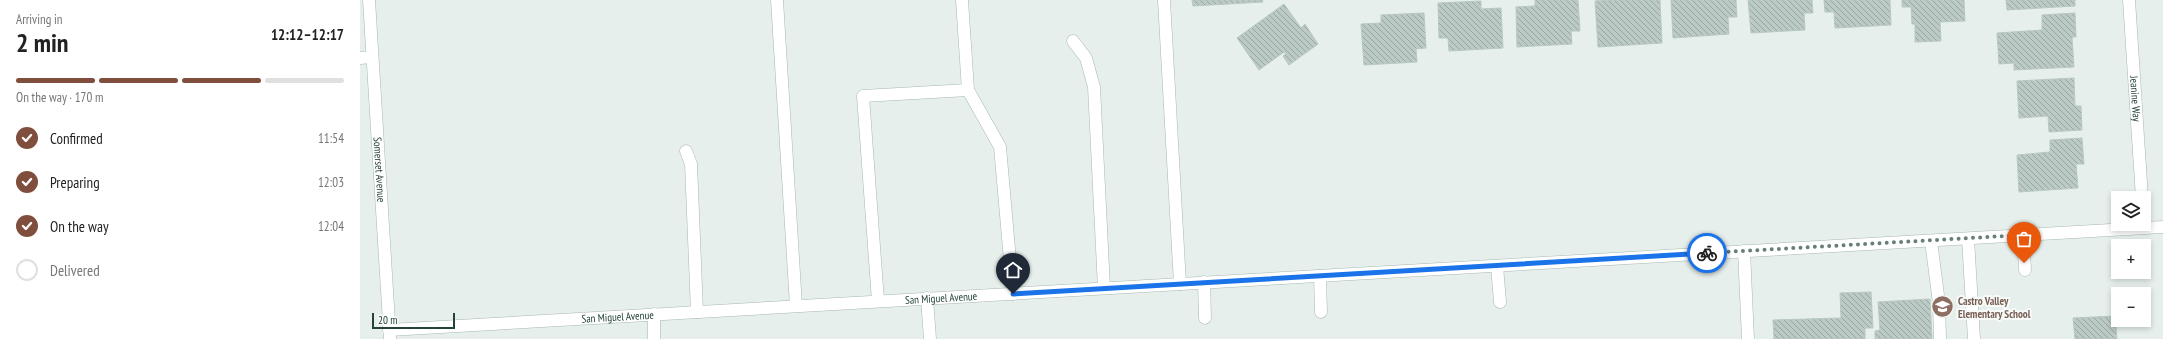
<!DOCTYPE html>
<html lang="en">
<head>
<meta charset="utf-8">
<style>
  body { margin:0; font-family:"PT Sans Narrow",sans-serif; background:#f2f2f2; color:#222; height:100vh; display:flex; flex-direction:column; font-size:15px; white-space:nowrap }
  * { box-sizing:border-box; margin:0 }
  p { font-size:13px; color:#767676 }
  .icon { flex:none; width:22px; height:22px; fill:none; stroke:currentColor; stroke-width:2; stroke-linecap:round; stroke-linejoin:round }
  .map { position:relative; flex:1; overflow:hidden }
  .side { display:flex; flex-direction:column; background:#fff; width:360px }
  .side>* { flex:none }
  .controls { position:absolute; left:1751px; top:191px; display:grid; gap:8px }
  .controls a { display:grid; place-items:center; width:40px; height:40px; border-radius:0px; background:#fff; box-shadow:0 2px 6px #0003; font-size:20px }
  .scale { position:absolute; left:12px; bottom:10px; width:83px; box-sizing:border-box; padding-left:4px; border:2px solid #24423a; border-top:0; font-size:11px; line-height:14px; white-space:nowrap; color:#24423a; -webkit-text-stroke:3px #f7fbf9; paint-order:stroke }
  .pin { position:absolute; display:grid; place-items:center; width:34px; height:34px; color:#fff; margin:-41px -17px; border-radius:50% 50% 50% 0; rotate:-45deg; box-shadow:0 0 4px #0007 }
  .pin .icon { rotate:45deg }
  .courier { position:absolute; display:grid; place-items:center; width:40px; height:40px; margin:-20px; border:3px solid #1a73e8; border-radius:50%; background:#fff; color:#222; box-shadow:0 1px 5px #0007 }
  .head em { font-style:normal; font-weight:600 }
  .head div { display:flex; flex-direction:column-reverse }
  .head { display:flex; align-items:center; justify-content:space-between; height:68px; padding:0 16px }
  h1 { font-size:26px; font-weight:600; line-height:30px }
  .bar { display:grid; grid-template-columns:repeat(4,1fr); gap:6px 4px; align-content:center; height:48px; padding:0 16px }
  .bar i { height:5px; border-radius:3px; background:#e0e0e0 }
  .bar .on { background:#804e3d }
  .bar p { grid-column:span 4 }
  ol { padding:0 16px; list-style:none }
  li { display:flex; align-items:center; gap:12px; height:44px }
  li p { margin-inline-start:auto }
  li .icon { padding:4px; border-radius:50%; background:#804e3d; color:#fff; stroke-width:4 }
  li:last-child { color:#767676 }
  li i { width:22px; height:22px; border:2px solid #e0e0e0; border-radius:50% }
  main { display:flex; flex:1; min-height:0 }
  .map>svg:first-child { display:block }
  .building { fill:url(#building-back-hatch); stroke:#b8c9c2 }
  .lines { fill:none; stroke-linecap:round; stroke-linejoin:round }
  .service-casing { stroke:#a8b8b2; stroke-width:13 }
  .minor-casing { stroke:#a8b8b2; stroke-width:13 }
  .tertiary-casing { stroke:#a8b8b2; stroke-width:13 }
  .service { stroke:#fff; stroke-width:12 }
  .minor { stroke:#fff; stroke-width:12 }
  .tertiary { stroke:#fff; stroke-width:12 }
  .done { stroke:#687f78; stroke-width:4; stroke-dasharray:0 7.2 }
  .route { stroke:#1a73e8; stroke-width:5 }
  .labels { text-anchor:middle; dominant-baseline:central; stroke-width:4; stroke-linejoin:round; paint-order:stroke }
  .street-label { font-size:11px; fill:#24423a; stroke:#f7fbf9 }
  .education-label { font-size:11px; font-weight:bold; fill:#785e54; stroke:#f7fbf9; text-anchor:start }
</style>
</head>
<body>
<main>
<section class="side">
<div class="head"><div><h1>2 min</h1><p>Arriving in</p></div><em>12:12–12:17</em></div>
<div class="bar"><i class="on"></i><i class="on"></i><i class="on"></i><i></i><p>On the way · 170 m</p></div>
<ol>
<li><svg class="icon" aria-label="check" viewBox="0 0 24 24"><path d="M5 12l5 5 9-10"/></svg>Confirmed<p>11:54</p></li>
<li><svg class="icon" aria-label="check" viewBox="0 0 24 24"><path d="M5 12l5 5 9-10"/></svg>Preparing<p>12:03</p></li>
<li><svg class="icon" aria-label="check" viewBox="0 0 24 24"><path d="M5 12l5 5 9-10"/></svg>On the way<p>12:04</p></li>
<li><i></i>Delivered</li>
</ol>
</section>
<div class="map">
<svg width="1803" height="339" viewBox="0 0 1803 339">
  <defs>
    <pattern id="building-back-hatch" width="6" height="6" patternUnits="userSpaceOnUse"><rect width="6" height="6" fill="#bbcac4"/><path d="M-1 5l2 2M0 0l6 6M5-1l2 2" fill="none" stroke="#98a6a0"/></pattern>
  </defs>
  <rect width="100%" height="100%" fill="#e6efeb"/>
  <g class="building">
    <polygon points="832,0 902,0 903,2 833,6"/>
    <polygon points="1175,0 1218,0 1220,31 1211,31 1212,44 1157,47 1156,7 1175,6"/>
    <polygon points="1251,0 1300,0 1302,43 1238,47 1235,1"/>
    <polygon points="1311,0 1376,0 1377,17 1368,17 1369,34 1313,38"/>
    <polygon points="1388,0 1452,0 1453,13 1444,13 1445,30 1391,33"/>
    <polygon points="1464,0 1530,0 1531,25 1475,28 1474,12 1465,12"/>
    <polygon points="1542,0 1604,0 1605,21 1580,22 1581,41 1555,42 1555,24 1552,24 1551,7 1542,7"/>
    <polygon points="1646,0 1715,0 1715,6 1647,10"/>
    <polygon points="1121,1 1121,9 1141,8 1143,48 1089,51 1088,38 1079,38 1078,3"/>
    <polygon points="924,4 941,28 945,24 958,44 929,65 923,56 926,54 924,52 899,70 877,38"/>
    <polygon points="1064,13 1066,48 1056,49 1057,62 1004,65 1001,24 1021,23 1021,15"/>
    <polygon points="1715,13 1716,37 1712,37 1714,67 1654,70 1654,63 1639,64 1637,33 1682,30 1682,15"/>
    <polygon points="1714,78 1715,106 1721,106 1722,130 1689,132 1688,116 1659,118 1657,81"/>
    <polygon points="1722,138 1724,164 1716,164 1718,188 1659,192 1657,155 1690,152 1690,140"/>
    <polygon points="1511,292 1513,328 1505,328 1505,339 1414,339 1413,320 1481,318 1480,293"/>
    <polygon points="1570,299 1572,339 1515,339 1515,331 1520,330 1518,302"/>
    <polygon points="1755,316 1757,339 1715,339 1713,318"/>
  </g>
  <g class="lines">
    <defs>
      <g id="service">
        <polyline points="417,0 436,306"/>
        <polyline points="602,0 608,90 640,147 653,294"/>
        <polyline points="804,0 820,284"/>
        <polyline points="713,41 726,58 734,87 744,288"/>
        <polyline points="326,151 331,164 337,312"/>
        <polyline points="1663,235 1665,270"/>
        <polyline points="1608,239 1614,339"/>
        <polyline points="1571,241 1579,303 1580,339"/>
        <polyline points="1384,251 1388,339"/>
        <polyline points="1137,266 1140,302"/>
        <polyline points="960,276 961,312"/>
        <polyline points="844,282 845,318"/>
        <polyline points="567,298 570,339"/>
        <polyline points="518,301 503,96 608,90"/>
        <polyline points="294,314 294,339"/>
      </g>
      <g id="minor">
        <path id="s1" d="M1769 0 1782 198"/>
        <polyline points="0,58 12,57"/>
        <path id="s2" d="M29 330 1803 227"/>
      </g>
      <g id="tertiary">
        <path id="s3" d="M9 0 30 339"/>
      </g>
    </defs>
    <use href="#service" class="service-casing"/>
    <use href="#minor" class="minor-casing"/>
    <use href="#tertiary" class="tertiary-casing"/>
    <use href="#service" class="service"/>
    <use href="#minor" class="minor"/>
    <use href="#tertiary" class="tertiary"/>
  </g>
  <g class="lines">
    <polyline class="done" points="1347,253 1663,235 1664,263"/>
    <polyline class="route" points="653,294 1347,253"/>
  </g>
  <defs>
    <symbol id="school-disc" viewBox="-11 -11 22 22"><circle r="9.5" fill="#8d6e63" stroke="#f7fbf9"/><path d="M0-5L7-2L0 1L-7-2ZM-4 1L0 2.5L4 1V4Q0 6-4 4Z" fill="#fff"/></symbol>
  </defs>
  <g fill-rule="evenodd">
    <use href="#school-disc" x="1570" y="294" width="25" height="25"/>
  </g>
  <g class="labels">
    <g class="street-label">
      <text stroke="none"><textPath href="#s1" startOffset="99">Jeanine Way</textPath></text>
      <text stroke="none"><textPath href="#s3" startOffset="170">Somerset Avenue</textPath></text>
      <text stroke="none"><textPath href="#s2" startOffset="553">San Miguel Avenue</textPath></text>
      <text stroke="none"><textPath href="#s2" startOffset="229">San Miguel Avenue</textPath></text>
    </g>
    <g class="education-label">
      <text x="1598" y="301">Castro Valley<tspan x="1598" dy="13">Elementary School</tspan></text>
    </g>
  </g>
</svg>
<div class="controls">
<a><svg class="icon" aria-label="layers" viewBox="0 0 24 24"><path d="M12 4l9 5-9 5-9-5zM3 14l9 5 9-5"/></svg></a>
<a>+</a>
<a>−</a>
</div>
<div class="scale">20 m</div>
<div class="pin" style="left:1664px;top:263px;background:#ea580c"><svg class="icon" aria-label="bag" viewBox="0 0 24 24"><path d="M5 8h14l-1 12H6zM9 8a3 3 0 0 1 6 0"/></svg></div>
<div class="pin" style="left:653px;top:294px;background:#1f2937"><svg class="icon" aria-label="home" viewBox="0 0 24 24"><path d="M3 11l9-7 9 7M6 9v11h12V9"/></svg></div>
<div class="courier" style="left:1347px;top:253px"><svg class="icon" aria-label="bike" viewBox="0 0 24 24"><circle cx="6" cy="16" r="4"/><circle cx="18" cy="16" r="4"/><path d="M6 16l4-8h5l3 8M10 8l3 8H6M13 5h3"/></svg></div>
</div>
</main>
</body>
</html>
